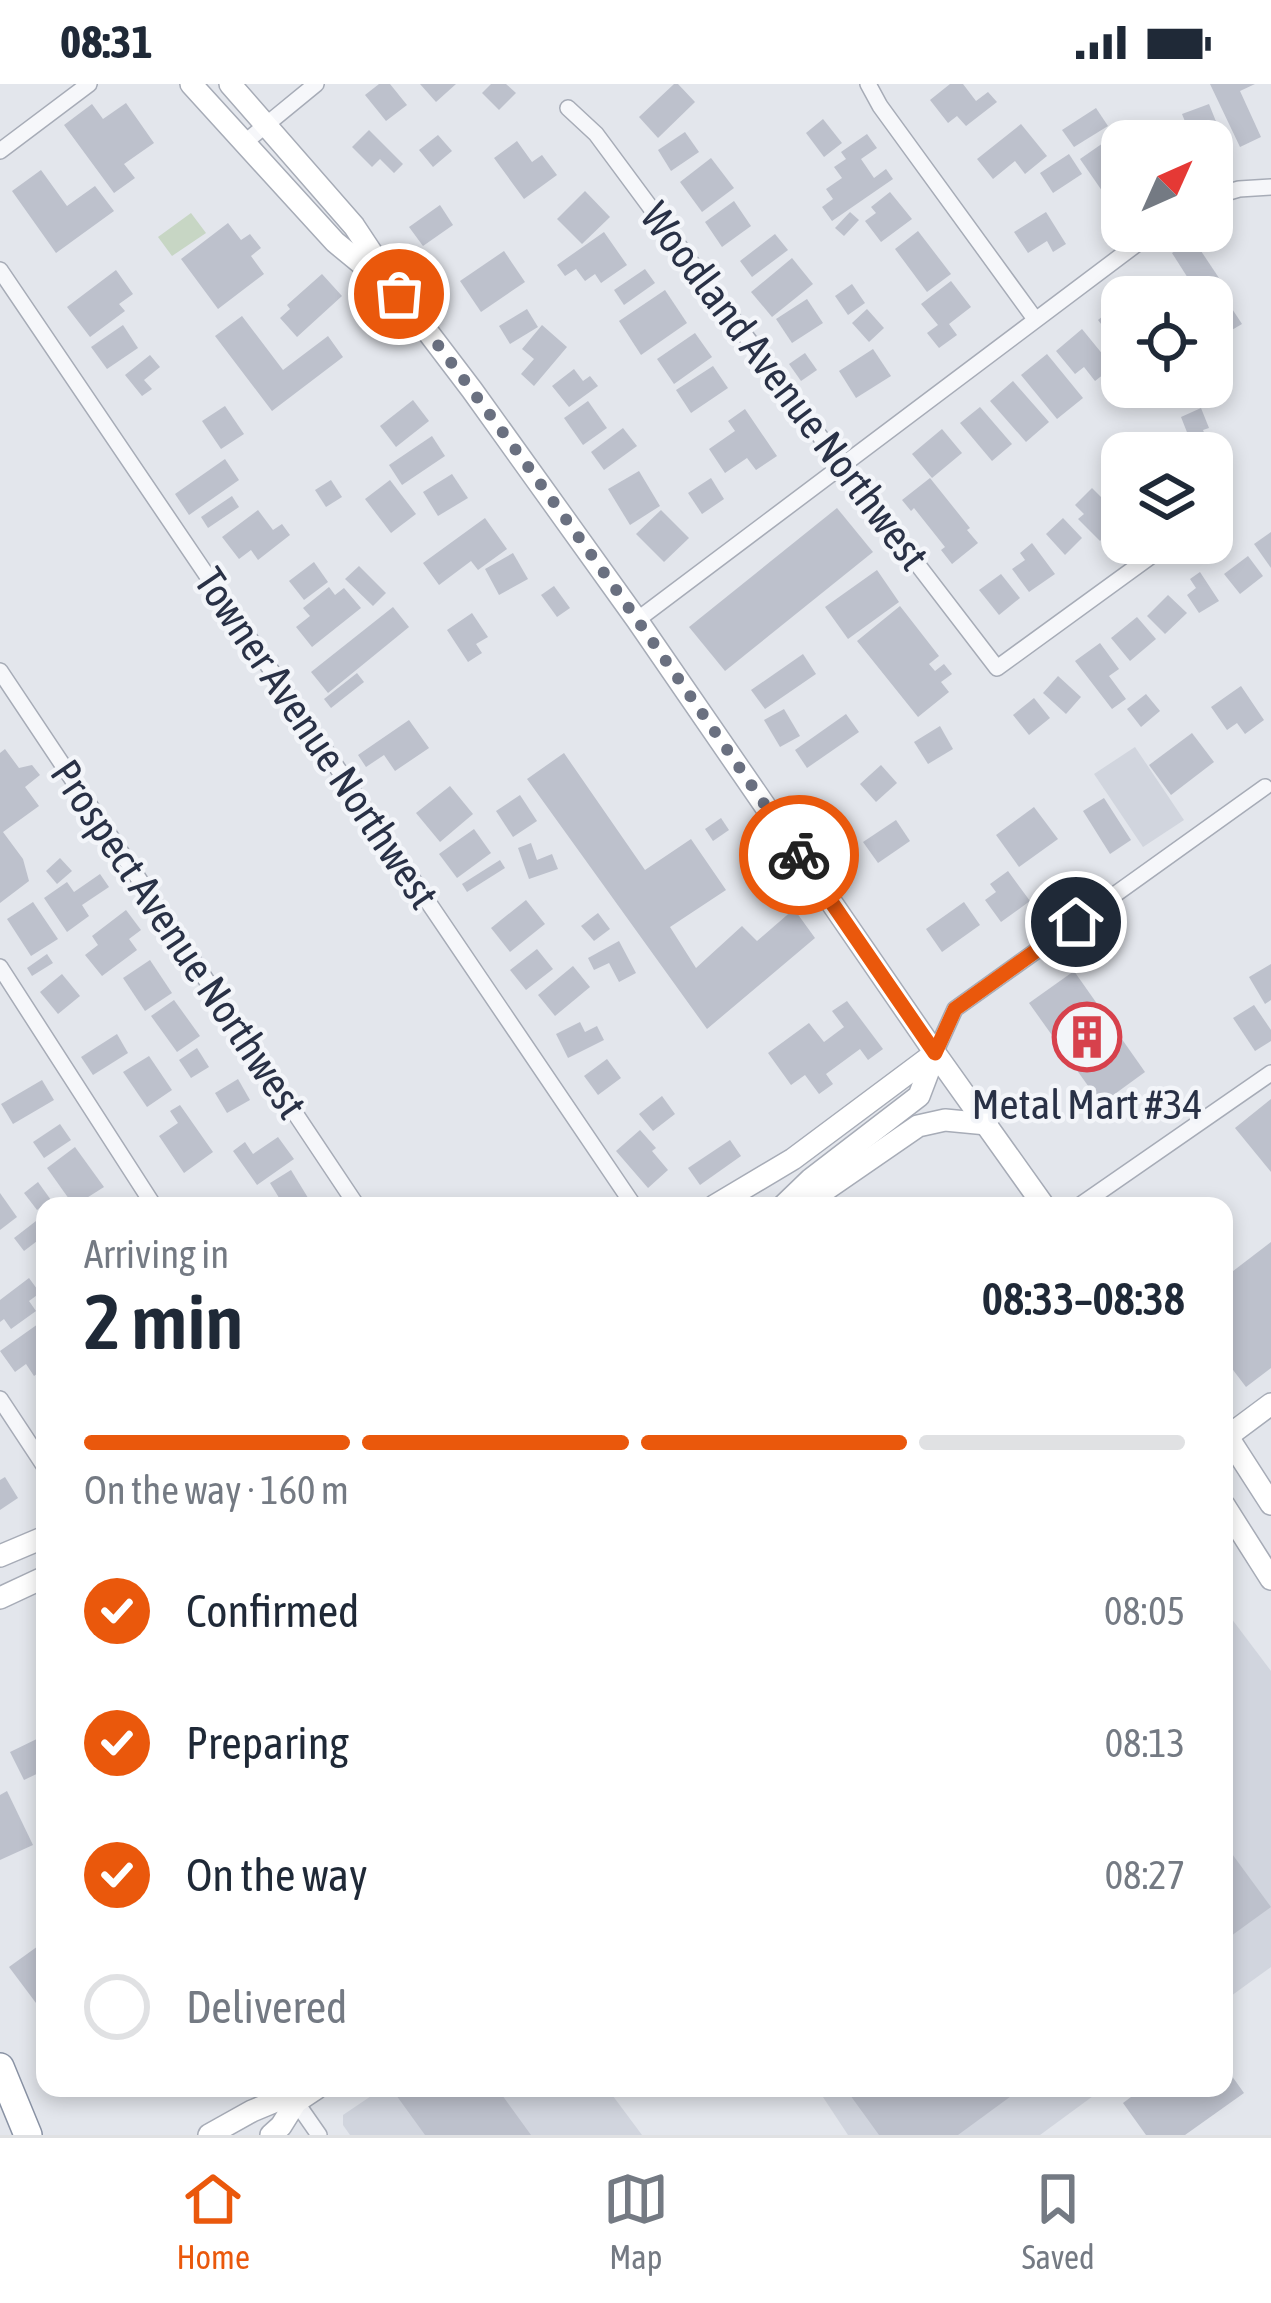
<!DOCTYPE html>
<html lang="en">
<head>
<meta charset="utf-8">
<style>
  body { margin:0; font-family:"Asap Condensed",sans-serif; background:#f2f2f3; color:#1f2937; height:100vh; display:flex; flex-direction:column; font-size:45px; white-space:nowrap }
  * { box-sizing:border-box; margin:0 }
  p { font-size:39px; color:#747a83 }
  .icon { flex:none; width:66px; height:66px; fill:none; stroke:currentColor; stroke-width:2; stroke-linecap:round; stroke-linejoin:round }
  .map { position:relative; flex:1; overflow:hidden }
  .side { position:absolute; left:36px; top:1113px; width:1197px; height:900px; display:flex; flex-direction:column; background:#fff; border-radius:24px; box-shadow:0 6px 18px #0003 }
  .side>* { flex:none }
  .needle { width:78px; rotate:45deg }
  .tools { position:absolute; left:1101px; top:36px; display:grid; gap:24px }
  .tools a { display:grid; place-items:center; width:132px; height:132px; border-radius:24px; background:#fff; box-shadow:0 6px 18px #0003; font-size:60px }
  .pin { position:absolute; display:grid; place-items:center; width:102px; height:102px; color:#fff; margin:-51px; border:6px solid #fff; border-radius:50%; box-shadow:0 3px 12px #0007 }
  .courier { position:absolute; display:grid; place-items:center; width:120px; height:120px; margin:-60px; border:9px solid #ea580c; border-radius:50%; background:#fff; color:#222; box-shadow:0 3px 15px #0007 }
  .overview em { font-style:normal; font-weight:600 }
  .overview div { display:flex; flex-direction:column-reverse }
  .overview { display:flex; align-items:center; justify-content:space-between; height:204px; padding:0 48px }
  h1 { font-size:78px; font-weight:600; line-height:90px }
  .bar { display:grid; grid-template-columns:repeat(4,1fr); gap:18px 12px; align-content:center; height:144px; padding:0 48px }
  .bar i { height:15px; border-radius:9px; background:#e0e1e3 }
  .bar .current { background:#ea580c }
  .bar p { grid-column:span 4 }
  ol { padding:0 48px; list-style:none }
  li { display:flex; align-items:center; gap:36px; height:132px }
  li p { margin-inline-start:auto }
  li .icon { padding:12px; border-radius:50%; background:#ea580c; color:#fff; stroke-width:4 }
  li:last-child { color:#747a83 }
  li i { width:66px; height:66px; border:6px solid #e0e1e3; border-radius:50% }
  .status { display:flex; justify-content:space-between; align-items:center; height:84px; padding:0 60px; background:#fff; direction:ltr }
  .status svg { height:33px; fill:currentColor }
  .tabs { display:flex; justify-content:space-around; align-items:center; height:168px; border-top:3px solid #e0e1e3; background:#fff; font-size:33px; color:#747a83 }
  .tabs a { display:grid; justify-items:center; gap:6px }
  .tabs .current { color:#ea580c }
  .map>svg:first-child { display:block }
  .built { fill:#d1d5de }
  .green { fill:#c7d6c4 }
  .building { fill:#bdc1cc }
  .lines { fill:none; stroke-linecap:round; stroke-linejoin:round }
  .street-casing { stroke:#a7acb7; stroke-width:18 }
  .secondary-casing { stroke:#a7acb7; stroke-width:24 }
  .highway-casing { stroke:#8992a4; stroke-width:30 }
  .street { stroke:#f6f7fa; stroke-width:15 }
  .secondary { stroke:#fff; stroke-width:21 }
  .highway { stroke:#fff; stroke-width:27 }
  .done { stroke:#6a7080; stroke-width:12; stroke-dasharray:0 21.6 }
  .route { stroke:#ea580c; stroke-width:15 }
  .labels { text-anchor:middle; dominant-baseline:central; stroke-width:9; stroke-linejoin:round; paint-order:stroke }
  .street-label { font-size:42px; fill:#293146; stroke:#f3f5f9 }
  .poi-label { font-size:42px; fill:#293146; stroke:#f3f5f9 }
</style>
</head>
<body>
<div class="status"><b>08:31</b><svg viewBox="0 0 49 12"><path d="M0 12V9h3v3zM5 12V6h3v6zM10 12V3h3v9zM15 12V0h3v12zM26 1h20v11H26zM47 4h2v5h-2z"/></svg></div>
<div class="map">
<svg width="1271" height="2051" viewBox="0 0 1271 2051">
  <rect width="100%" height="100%" fill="#e3e6ec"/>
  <g class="built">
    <polygon points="1135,663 1184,736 1143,763 1094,690"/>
    <polygon points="1231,1534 1271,1587 1271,1883 1224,1917 1224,1538"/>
    <polygon points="383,2004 607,2004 642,2051 350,2051 343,2041 343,2031"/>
    <polygon points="817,2004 1104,2004 1040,2051 848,2051"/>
  </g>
  <polygon class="green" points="191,129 206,149 172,172 158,153"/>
  <g class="building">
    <polygon points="379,0 390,0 407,21 386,37 365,11"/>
    <polygon points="420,0 456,0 436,18"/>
    <polygon points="491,0 506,0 516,9 499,26 482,9"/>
    <polygon points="674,0 678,0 695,18 658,54 639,33"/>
    <polygon points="950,0 963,0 976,17 988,8 997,18 966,42 957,32 948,39 930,16"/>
    <polygon points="1210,0 1255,0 1240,7 1261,53 1240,63"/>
    <polygon points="126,19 154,59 124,80 135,94 114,109 64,41 92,20 103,35"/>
    <polygon points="1209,20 1217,40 1190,50 1182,30"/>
    <polygon points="1096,24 1108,42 1074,63 1062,46"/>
    <polygon points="823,35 842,59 824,73 806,49"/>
    <polygon points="1021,40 1047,72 1025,90 1015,77 993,95 977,75"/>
    <polygon points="369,46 403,80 394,89 380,75 372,83 352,63"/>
    <polygon points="685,48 699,68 671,87 658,66"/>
    <polygon points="867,50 877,64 861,75 874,94 886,85 893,95 832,137 822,123 833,115 826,105 842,94 834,83 846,75 841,68"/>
    <polygon points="438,51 452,67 433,83 419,66"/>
    <polygon points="517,57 532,78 542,71 557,91 524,115 494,74"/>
    <polygon points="1106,57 1122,80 1122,123 1116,127 1080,75"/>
    <polygon points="1069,70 1082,90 1053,109 1040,89"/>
    <polygon points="711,74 734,104 702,128 680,98"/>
    <polygon points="41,86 67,122 95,102 114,127 56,169 12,107"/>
    <polygon points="585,107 610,133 582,160 557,135"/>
    <polygon points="890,108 912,135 881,158 865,137 876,129 871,123"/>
    <polygon points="734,117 751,142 722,163 705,138"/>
    <polygon points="440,121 453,141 423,162 409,143"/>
    <polygon points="850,128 859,136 844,152 835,144"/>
    <polygon points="1046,128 1066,160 1053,168 1047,157 1028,169 1014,148"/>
    <polygon points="228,139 241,156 250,150 261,164 251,172 264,190 218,225 181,175"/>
    <polygon points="918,147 951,190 927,208 895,165"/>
    <polygon points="604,148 627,181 601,199 595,190 585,197 576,185 565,192 557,181"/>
    <polygon points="775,150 788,166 752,193 740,177"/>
    <polygon points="1193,155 1223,200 1203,213 1200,213 1172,169"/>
    <polygon points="504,167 525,198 481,228 460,197"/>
    <polygon points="792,174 813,200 772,233 751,208"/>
    <polygon points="645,185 655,199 624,221 614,206"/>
    <polygon points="116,186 133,210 119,220 125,227 90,253 67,223"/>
    <polygon points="322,190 342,212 297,253 280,234 290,225 287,221"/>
    <polygon points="951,197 971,223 949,240 957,251 939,264 927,249 938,241 921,220"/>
    <polygon points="852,200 865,219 848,231 835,212"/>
    <polygon points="665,206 687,239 641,271 619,237"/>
    <polygon points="1223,211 1242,240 1225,250 1212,230 1212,218"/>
    <polygon points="807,215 823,239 792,259 776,235"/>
    <polygon points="1122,217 1122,251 1114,257 1098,236"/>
    <polygon points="527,225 538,243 510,260 499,242"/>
    <polygon points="867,225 884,244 869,258 852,239"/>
    <polygon points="242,232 283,286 328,252 343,273 272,327 215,252"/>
    <polygon points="123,241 138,264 107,285 91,263"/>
    <polygon points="542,241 567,263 534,302 521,290 534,275 522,265"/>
    <polygon points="1082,245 1113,283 1095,297 1084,283 1075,290 1056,267"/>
    <polygon points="695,249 712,273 674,300 657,275"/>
    <polygon points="873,265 891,292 856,314 839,287"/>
    <polygon points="805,269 817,286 801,297 789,280"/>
    <polygon points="1047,270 1083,314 1057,335 1021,291"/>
    <polygon points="150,271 160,283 144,296 152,305 142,312 125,291"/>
    <polygon points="713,282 728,304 691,329 676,306"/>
    <polygon points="574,285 583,297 590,292 598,302 569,323 552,302"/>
    <polygon points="1013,297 1049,338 1026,358 990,317"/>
    <polygon points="413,316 429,337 396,363 380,342"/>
    <polygon points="588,317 607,344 583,361 564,334"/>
    <polygon points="225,322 244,350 221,365 202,337"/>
    <polygon points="980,323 1012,360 992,377 960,339"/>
    <polygon points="1201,324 1209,344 1203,346 1209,360 1194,366 1181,333"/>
    <polygon points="745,325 777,372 756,386 747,374 725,389 709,365 735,347 728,337"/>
    <polygon points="623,344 637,362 604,386 591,368"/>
    <polygon points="942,345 962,369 932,394 912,370"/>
    <polygon points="1159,351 1178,369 1141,369"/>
    <polygon points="432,352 445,372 402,401 389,381"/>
    <polygon points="225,375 239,396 189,431 175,410"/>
    <polygon points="639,387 660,422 630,441 608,405"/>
    <polygon points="1118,388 1122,393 1122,411 1117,415 1104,400"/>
    <polygon points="452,390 468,414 438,432 423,408"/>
    <polygon points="711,394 724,415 702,430 688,409"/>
    <polygon points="930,394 970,444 967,446 978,459 952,480 941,466 945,463 914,424 911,427 902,416"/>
    <polygon points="331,396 342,413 326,423 315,406"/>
    <polygon points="390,396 416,430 391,449 365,415"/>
    <polygon points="1092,404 1122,434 1100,457 1078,435 1084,430 1075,421"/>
    <polygon points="232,412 239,423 208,444 201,433"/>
    <polygon points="837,424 873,468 725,587 689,543"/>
    <polygon points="258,426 273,446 282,440 290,451 258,476 251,466 239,475 222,453"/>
    <polygon points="661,426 689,454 664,478 636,450"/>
    <polygon points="485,434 507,465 478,486 471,477 439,501 423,479"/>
    <polygon points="1063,434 1082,454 1065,471 1046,450"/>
    <polygon points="1271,448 1271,484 1254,460"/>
    <polygon points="1032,459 1055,490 1029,508 1012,485 1025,476 1020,469"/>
    <polygon points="513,469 528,495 499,511 485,485"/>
    <polygon points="1248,472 1263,492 1240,510 1224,490"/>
    <polygon points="314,478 328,498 304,516 289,497"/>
    <polygon points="359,482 386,509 373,522 345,495"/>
    <polygon points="877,486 899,518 848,555 825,523"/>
    <polygon points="1200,488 1219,517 1199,529 1187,511 1196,504 1190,495"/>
    <polygon points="1001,490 1020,514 999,531 979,506"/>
    <polygon points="554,502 570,524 557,533 541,511"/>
    <polygon points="329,503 335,511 344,504 361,524 312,563 296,543 310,532 303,524"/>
    <polygon points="1168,511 1187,529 1165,550 1147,532"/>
    <polygon points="900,522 939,572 929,580 935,587 944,580 952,590 941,598 949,608 918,633 857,557"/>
    <polygon points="393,523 409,543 328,609 311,588"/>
    <polygon points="472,529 488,553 476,560 482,569 468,578 447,546"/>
    <polygon points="1137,533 1156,555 1130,577 1111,554"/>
    <polygon points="1100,559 1119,585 1109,592 1126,615 1112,625 1075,577"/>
    <polygon points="803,570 816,590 765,625 751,606"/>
    <polygon points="357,589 364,598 331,624 324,615"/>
    <polygon points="1058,592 1081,613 1066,630 1043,609"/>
    <polygon points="1241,602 1264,636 1245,650 1237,639 1227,646 1211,623"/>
    <polygon points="1146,610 1160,627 1141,643 1127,625"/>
    <polygon points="1034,614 1050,634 1029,651 1013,631"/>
    <polygon points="784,625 800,652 780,663 764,636"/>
    <polygon points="846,630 859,648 807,684 795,666"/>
    <polygon points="409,636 429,664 395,687 384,671 366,683 358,671"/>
    <polygon points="940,642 953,665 928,680 914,658"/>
    <polygon points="1192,649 1214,678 1171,711 1149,681"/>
    <polygon points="5,665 19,684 32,681 40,691 25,703 39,722 3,748 23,775 29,797 0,819 0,669"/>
    <polygon points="564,669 645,786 691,755 726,806 670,843 696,884 742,842 757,857 794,825 815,854 707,945 527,695"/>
    <polygon points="881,681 897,699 876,718 860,700"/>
    <polygon points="450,702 473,730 440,758 416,729"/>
    <polygon points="520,711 537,737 513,753 496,727"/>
    <polygon points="1104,714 1131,756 1110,770 1083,727"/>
    <polygon points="1034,723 1058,755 1019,783 996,751"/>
    <polygon points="721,734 729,746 713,757 705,745"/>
    <polygon points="896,736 910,757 878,779 863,758"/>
    <polygon points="474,745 491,769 457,794 439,770"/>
    <polygon points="531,759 537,776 552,770 558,785 529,795 518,764"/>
    <polygon points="60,774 72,787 57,800 46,787"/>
    <polygon points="500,776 505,784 467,808 462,800"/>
    <polygon points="1008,787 1030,817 1001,838 985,816 996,808 990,800"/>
    <polygon points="100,790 109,803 82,821 89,832 67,848 44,814 67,798 74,808"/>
    <polygon points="526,816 545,840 510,868 491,844"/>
    <polygon points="33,818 58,855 31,872 7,835"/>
    <polygon points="964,818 980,841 942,868 926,845"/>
    <polygon points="126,826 141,846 129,855 137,866 102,892 85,871 98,861 92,852"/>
    <polygon points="598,829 610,845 594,857 581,842"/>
    <polygon points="619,857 636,889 619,898 609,879 594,886 588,874"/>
    <polygon points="537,865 553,885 526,906 510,886"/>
    <polygon points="47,870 53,879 32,892 27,884"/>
    <polygon points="150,876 172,909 145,927 123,894"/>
    <polygon points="1271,880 1271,916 1265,920 1249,893"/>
    <polygon points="573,882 590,903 555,932 538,911"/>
    <polygon points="1074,887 1145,988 1101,1020 1029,919"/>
    <polygon points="62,890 80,912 58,930 40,908"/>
    <polygon points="174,916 200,952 177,968 151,932"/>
    <polygon points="847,917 883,965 868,976 860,965 826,990 833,1000 819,1010 805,991 791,1001 768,969 809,939 824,958 844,943 832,927"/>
    <polygon points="1254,921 1271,946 1271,957 1255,967 1233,934"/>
    <polygon points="580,938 585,948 597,942 604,956 568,974 556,950"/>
    <polygon points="117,950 128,969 93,991 81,973"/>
    <polygon points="197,964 209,983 191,994 179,976"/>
    <polygon points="149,972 172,1006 147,1023 123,988"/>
    <polygon points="607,975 621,994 598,1011 584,992"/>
    <polygon points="238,995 250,1016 227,1029 215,1009"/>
    <polygon points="42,996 54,1016 13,1040 1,1020"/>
    <polygon points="662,1012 675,1030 653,1047 639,1030"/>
    <polygon points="1271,1015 1271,1088 1235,1044"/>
    <polygon points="180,1021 213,1068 184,1089 159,1052 178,1039 170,1027"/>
    <polygon points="60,1040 71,1056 44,1074 33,1058"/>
    <polygon points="640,1046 656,1064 652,1067 668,1086 648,1104 616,1067"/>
    <polygon points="278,1053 294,1075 257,1101 233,1067 245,1058 253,1070"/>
    <polygon points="730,1056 741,1072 700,1101 688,1084"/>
    <polygon points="75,1063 104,1103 74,1122 47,1084"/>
    <polygon points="291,1086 313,1122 284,1122 270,1099"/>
    <polygon points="38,1098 51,1116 37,1126 24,1109"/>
    <polygon points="0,1109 17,1133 0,1146"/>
    <polygon points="36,1137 45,1151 24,1167 14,1154"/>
    <polygon points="1271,1158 1271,1284 1246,1303 1224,1274 1224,1194"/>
    <polygon points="29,1194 40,1209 29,1217 36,1227 11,1245 4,1235 0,1238 0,1216"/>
    <polygon points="45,1235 45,1284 34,1292 26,1280 15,1288 0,1267"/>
    <polygon points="5,1393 18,1414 0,1426 0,1396"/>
    <polygon points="45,1651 45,1686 24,1696 10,1668"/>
    <polygon points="7,1707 33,1761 0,1776 0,1711"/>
    <polygon points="1224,1759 1271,1823 1224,1857"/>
    <polygon points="45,1857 45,1931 9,1883"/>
    <polygon points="1224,1981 1244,2009 1185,2051 1146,2051 1123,2019 1143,2004 1224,2004"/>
    <polygon points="391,2004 497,2004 531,2051 425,2051"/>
    <polygon points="845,2004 1022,2004 958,2051 879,2051"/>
  </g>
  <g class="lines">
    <defs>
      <g id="street">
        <polyline points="868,0 880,22 1035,235"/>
        <polyline points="568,24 596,50 842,382 997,584 1169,459"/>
        <polyline points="244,59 316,0"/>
        <polyline points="0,67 89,0"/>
        <polyline points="1212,113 1239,105 1271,103"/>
        <polyline points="0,186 634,1122"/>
        <polyline points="1212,428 1217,424"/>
        <polyline points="637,536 1154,147"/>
        <polyline points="0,587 357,1122"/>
        <polyline points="0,883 154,1122"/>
        <polyline points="935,969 955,925 1265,703"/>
        <polyline points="1079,1122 1271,989"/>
        <polyline points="0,1315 45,1383"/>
        <polyline points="296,2018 319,2051"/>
      </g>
      <g id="secondary">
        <polyline points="191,0 335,158 380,195"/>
        <polyline points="230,0 354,142 399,210 472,306 637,536 935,969 1044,1122"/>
        <polyline points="714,1122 793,1075 935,969"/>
        <polyline points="783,1122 811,1095 919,1012 935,970"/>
        <polyline points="802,1122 918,1042 945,1036 987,1040"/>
        <polyline points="1224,1347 1271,1420"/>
        <polyline points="1224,1355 1271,1320"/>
        <polyline points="1224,1421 1271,1495"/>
        <polyline points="0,1472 45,1453"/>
        <polyline points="0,1514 45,1493"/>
        <polyline points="209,2051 252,2027 276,2017 296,2018"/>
        <polyline points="271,2051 281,2042 296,2018 317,2004"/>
      </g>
      <polyline id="highway" points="0,1983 28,2051"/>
    </defs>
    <use href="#street" class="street-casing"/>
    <use href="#secondary" class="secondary-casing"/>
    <use href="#highway" class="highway-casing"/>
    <use href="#street" class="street"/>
    <use href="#secondary" class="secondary"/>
    <use href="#highway" class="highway"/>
  </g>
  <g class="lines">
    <path class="done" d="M399 210C539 392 670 581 799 771"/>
    <polyline class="route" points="799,771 935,969 955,925 1076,838"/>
  </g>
  <defs>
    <symbol id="building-ring" viewBox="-11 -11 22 22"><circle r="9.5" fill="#f3f5f9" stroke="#d7414c" stroke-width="1.5"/><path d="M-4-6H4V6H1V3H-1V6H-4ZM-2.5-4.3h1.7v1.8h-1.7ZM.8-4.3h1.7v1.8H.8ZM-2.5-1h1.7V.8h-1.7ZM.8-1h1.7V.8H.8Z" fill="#d7414c"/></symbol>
  </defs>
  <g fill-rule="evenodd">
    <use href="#building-ring" x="1049" y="915" width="76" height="76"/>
  </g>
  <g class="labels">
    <g class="street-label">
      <text transform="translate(785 302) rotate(53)">Woodland Avenue Northwest</text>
      <text transform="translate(317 654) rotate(56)">Towner Avenue Northwest</text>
      <text transform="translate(179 855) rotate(56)">Prospect Avenue Northwest</text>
    </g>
    <g class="poi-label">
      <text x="1087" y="1020">Metal Mart #34</text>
    </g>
  </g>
</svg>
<div class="tools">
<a><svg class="needle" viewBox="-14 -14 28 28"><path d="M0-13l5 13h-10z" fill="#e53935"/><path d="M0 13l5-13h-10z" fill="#747a83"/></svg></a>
<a><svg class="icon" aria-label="locate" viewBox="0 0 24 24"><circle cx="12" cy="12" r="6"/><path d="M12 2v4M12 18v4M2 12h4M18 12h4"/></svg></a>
<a><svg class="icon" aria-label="layers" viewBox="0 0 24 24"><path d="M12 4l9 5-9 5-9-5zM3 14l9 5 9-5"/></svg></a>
</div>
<div class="pin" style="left:399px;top:210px;background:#ea580c"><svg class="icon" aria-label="bag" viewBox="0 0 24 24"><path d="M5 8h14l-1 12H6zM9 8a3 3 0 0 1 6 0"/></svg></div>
<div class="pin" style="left:1076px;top:838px;background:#1f2937"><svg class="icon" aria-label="home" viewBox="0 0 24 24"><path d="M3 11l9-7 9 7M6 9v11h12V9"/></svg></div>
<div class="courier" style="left:799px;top:771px"><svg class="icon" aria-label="bike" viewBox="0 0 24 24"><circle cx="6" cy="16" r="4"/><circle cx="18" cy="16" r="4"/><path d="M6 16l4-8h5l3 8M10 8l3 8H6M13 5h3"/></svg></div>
<section class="side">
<div class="overview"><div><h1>2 min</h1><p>Arriving in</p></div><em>08:33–08:38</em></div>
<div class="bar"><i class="current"></i><i class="current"></i><i class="current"></i><i></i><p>On the way · 160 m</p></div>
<ol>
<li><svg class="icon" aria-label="check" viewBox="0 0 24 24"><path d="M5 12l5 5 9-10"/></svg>Confirmed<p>08:05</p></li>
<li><svg class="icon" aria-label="check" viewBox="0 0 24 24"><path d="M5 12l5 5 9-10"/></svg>Preparing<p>08:13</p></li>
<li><svg class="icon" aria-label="check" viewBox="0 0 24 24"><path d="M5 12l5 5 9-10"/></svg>On the way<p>08:27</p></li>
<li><i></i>Delivered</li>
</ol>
</section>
</div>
<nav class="tabs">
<a class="current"><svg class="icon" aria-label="home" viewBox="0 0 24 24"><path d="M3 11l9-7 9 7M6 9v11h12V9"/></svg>Home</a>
<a><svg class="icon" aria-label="map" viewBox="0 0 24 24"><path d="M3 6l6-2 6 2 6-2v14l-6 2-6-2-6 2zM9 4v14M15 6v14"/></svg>Map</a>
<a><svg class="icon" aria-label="saved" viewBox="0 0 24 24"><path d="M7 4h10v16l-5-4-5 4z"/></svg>Saved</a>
</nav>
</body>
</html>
